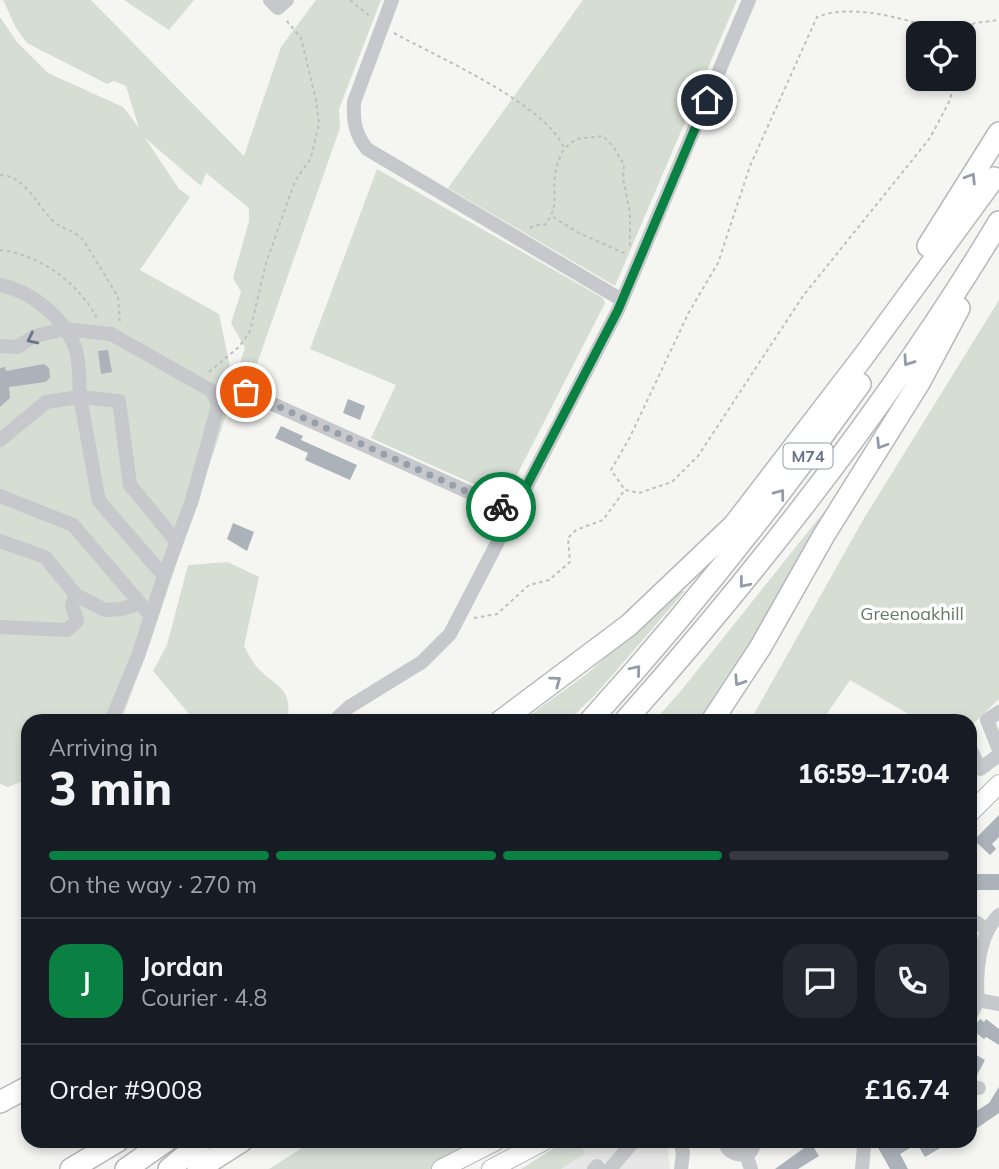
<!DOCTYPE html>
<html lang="en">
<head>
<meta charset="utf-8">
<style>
  body { margin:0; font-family:Mulish,sans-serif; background:#242831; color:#f1f3f6; height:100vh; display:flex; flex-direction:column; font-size:26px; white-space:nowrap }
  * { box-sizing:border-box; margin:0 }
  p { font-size:23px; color:#9ea1a6 }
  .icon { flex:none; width:38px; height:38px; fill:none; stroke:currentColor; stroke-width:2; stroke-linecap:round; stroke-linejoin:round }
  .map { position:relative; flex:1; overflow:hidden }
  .side { position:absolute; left:21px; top:714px; width:956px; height:434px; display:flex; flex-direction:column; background:#171b24; border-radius:21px; box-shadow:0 4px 10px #0003 }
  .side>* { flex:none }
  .fabs { position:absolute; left:906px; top:21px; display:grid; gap:14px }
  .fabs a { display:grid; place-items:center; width:70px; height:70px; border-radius:14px; background:#171b24; box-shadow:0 4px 10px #0003; font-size:35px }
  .pin { position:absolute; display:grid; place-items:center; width:60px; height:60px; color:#fff; margin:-30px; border:4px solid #fff; border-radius:50%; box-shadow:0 2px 7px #0007 }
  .courier { position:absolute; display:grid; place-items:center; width:70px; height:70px; margin:-35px; border:5px solid #0b8043; border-radius:50%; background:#fff; color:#222; box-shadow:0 2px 9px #0007 }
  .head em { font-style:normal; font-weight:800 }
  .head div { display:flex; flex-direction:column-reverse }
  .head { display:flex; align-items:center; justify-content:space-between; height:119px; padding:0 28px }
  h1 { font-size:46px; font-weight:800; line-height:52px }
  .bar { display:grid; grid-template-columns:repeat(4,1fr); gap:10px 7px; align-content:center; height:84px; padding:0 28px }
  .bar i { height:9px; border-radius:5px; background:#363941 }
  .bar .current { background:#0b8043 }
  .bar p { grid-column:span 4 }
  .line { display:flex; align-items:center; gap:18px; padding:0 28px; border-top:2px solid #363941 }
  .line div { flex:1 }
  .round { display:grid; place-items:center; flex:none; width:74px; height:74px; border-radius:21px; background:#242831 }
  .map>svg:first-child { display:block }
  .built { fill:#e6e7e6 }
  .green { fill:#d6ddd3 }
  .building { fill:#abb2b9 }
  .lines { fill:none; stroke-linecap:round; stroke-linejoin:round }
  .major-casing { stroke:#b6b9be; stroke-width:20 }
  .highway-casing { stroke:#b6b8bc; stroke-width:24 }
  .path { stroke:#bdbfc1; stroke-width:2; stroke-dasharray:3.5 3.5; stroke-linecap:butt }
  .minor { stroke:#c6c8cc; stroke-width:14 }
  .major { stroke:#fff; stroke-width:18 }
  .highway { stroke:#fff; stroke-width:21 }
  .oneway { stroke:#929ca9 }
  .oneway2 { stroke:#697688 }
  .done { stroke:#97a0aa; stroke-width:7; stroke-dasharray:0 12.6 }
  .route { stroke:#0b8043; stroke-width:9 }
  .labels { text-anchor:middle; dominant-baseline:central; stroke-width:7; stroke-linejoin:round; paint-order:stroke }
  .shield { fill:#fff; stroke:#929ca9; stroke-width:2 }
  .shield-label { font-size:16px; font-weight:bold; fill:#647284 }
  .park-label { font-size:18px; fill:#657b63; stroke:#fff }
</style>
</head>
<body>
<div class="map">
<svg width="999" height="1169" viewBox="0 0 999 1169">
  <rect width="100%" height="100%" fill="#f5f6f2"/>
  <polygon class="built" points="583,1141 667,1141 670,1169 561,1169 586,1153 578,1145"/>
  <g class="green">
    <polygon points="3,0 91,0 244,156 281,47 316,0 381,0 339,109 340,128 248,389 240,389 233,384 245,348 231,323 241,292 233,278 249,221 249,208 206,173 201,186 145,138 179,189 190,197 140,270 219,314 231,372 227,412 151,640 121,721 28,721 28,779 8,787 0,784 0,17 17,42 48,73 123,107 139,128 126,86 114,81 107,84 27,43 16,28"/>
    <polygon points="124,0 194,0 169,30"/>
    <polygon points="583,0 737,0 615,286 448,188"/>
    <polygon points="377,169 603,298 605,303 505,498 371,438 396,385 310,349"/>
    <polygon points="999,300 999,699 970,727 970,721 912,721 912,716 850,680 822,721 750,721 863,520"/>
    <polygon points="835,498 756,644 703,721 654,721 680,692"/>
    <path d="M228 562 259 577 244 646C248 653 251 660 256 666 274 687 294 686 287 721H195L153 671 167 645 188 565Z"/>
    <polygon points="681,591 685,591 595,695 568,721 522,721 588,673"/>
    <polygon points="313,1141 483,1141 430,1169 269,1169"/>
    <polygon points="565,1141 574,1141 586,1153 561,1169 521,1169"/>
  </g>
  <g class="building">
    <polygon points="108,350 112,372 101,374 98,351"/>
    <polygon points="44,364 49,368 50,377 46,382 9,387 10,398 0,407 0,368 5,367 6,371"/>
    <polygon points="348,399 365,406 360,420 343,413"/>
    <polygon points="281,426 303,436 301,440 357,465 350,480 305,460 308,453 275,438"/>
    <polygon points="233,523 254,532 247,551 227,539"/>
    <polygon points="999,815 999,837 992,844 996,849 990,855 974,840"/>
    <rect x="970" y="874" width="29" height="16"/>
    <polygon points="980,1019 984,1022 986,1019 999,1029 999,1045 986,1037 984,1039 971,1029"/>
    <polygon points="973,1053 985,1060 976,1077 970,1073 970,1058"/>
    <polygon points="999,1087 999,1113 970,1133 970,1115 989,1103"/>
    <polygon points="881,1141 952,1141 925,1157 917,1144 900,1154 908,1169 890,1169 876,1144"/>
    <polygon points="811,1143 819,1156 798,1169 775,1169"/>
  </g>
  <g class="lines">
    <defs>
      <g id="major">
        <polyline points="970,813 999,784"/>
        <polyline points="441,1169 496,1141"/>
        <polyline points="491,1169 544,1141"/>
      </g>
      <g id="highway">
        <polyline points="928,246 999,133"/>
        <polyline points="501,721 629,625 734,525 863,357 994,178"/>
        <path d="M590 721C687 614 776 502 860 384"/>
        <path d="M625 721C763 565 892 400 999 222"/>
        <polyline points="712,721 760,648 824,535 919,383 959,308"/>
        <polyline points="0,1102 28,1087"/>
        <polyline points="71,1169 118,1141"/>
        <polyline points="126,1169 166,1141"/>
        <polyline points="169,1169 203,1141"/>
        <polyline points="198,1169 242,1141"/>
      </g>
    </defs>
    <use href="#major" class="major-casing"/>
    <use href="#highway" class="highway-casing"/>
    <g class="path">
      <polyline points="350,0 372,18"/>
      <path d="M394 33C437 57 546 104 564 148 560 157 556 165 555 175 552 197 560 205 545 225H536L527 229"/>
      <path d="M948 33C912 21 854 2 817 17L750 166 718 263 689 312 630 437 611 470 625 490 639 493 672 482 698 456 803 296 930 138 950 100 955 79"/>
      <polyline points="963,33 964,28 975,23 999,20"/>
      <polyline points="566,147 576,139 603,136 613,146 624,165 623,178 630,213 630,247"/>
      <path d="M0 175C24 175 37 205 52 220 62 230 74 229 84 241L118 297 120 323"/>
      <polyline points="553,217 579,233 626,254"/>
      <path d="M0 250C41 255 79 283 98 320"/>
      <polyline points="209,372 239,347 250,331 266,263 295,181 311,158 319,123 316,100 301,38 286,20"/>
      <polyline points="474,618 497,614 529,585 549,580 570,562 568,538 576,530 603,520 624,491"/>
    </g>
    <g class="minor">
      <polyline points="270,0 278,8 287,0"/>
      <path d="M392 0 354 102C353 121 355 134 367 149L622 300"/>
      <path d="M0 285C32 291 63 317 75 347 80 361 79 382 80 397L46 402 0 440"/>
      <polyline points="0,346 17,347 35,336 64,329 111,334 212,391 218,404 216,413 192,500 164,576 138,656 111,721"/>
      <polyline points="246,392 513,512"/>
      <polyline points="0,496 73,525 151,616"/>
      <polyline points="0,541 45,557 76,595 105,610 122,609 140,603"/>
      <polyline points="164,576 99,501 80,397 119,401 130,485 176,541"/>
      <polyline points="0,627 67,630 77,621 72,605 76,595"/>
      <polyline points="999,712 987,720 999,750"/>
      <polyline points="334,721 349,707 422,662 450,634 618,310 749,0"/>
      <polyline points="970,748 980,769 999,755"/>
      <polyline points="970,919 987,929"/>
      <path d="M978 1000C975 973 979 934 999 915"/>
      <polyline points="970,1017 978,1000 999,1004"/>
      <polyline points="970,1087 979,1088"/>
      <polyline points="680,1141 683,1153 681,1169"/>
      <path d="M724 1141C728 1154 739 1158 751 1151L756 1141"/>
      <polyline points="860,1141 864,1147 862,1169"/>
      <polyline points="746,1154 751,1169"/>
      <polyline points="594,1169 597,1166 599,1169"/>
      <polyline points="610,1169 634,1141"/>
    </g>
    <use href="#major" class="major"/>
    <use href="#highway" class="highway"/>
  </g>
  <defs><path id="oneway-chevron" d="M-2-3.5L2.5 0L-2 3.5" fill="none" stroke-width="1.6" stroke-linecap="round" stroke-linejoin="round" transform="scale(1.75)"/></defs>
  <g class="oneway">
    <use href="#oneway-chevron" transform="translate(971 178) rotate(-58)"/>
    <use href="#oneway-chevron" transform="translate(908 361) rotate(125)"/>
    <use href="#oneway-chevron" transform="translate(881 444) rotate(122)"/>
    <use href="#oneway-chevron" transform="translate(780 494) rotate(-53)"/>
    <use href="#oneway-chevron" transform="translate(744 583) rotate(129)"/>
    <use href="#oneway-chevron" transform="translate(636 670) rotate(-50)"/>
    <use href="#oneway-chevron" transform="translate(556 681) rotate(-36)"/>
    <use href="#oneway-chevron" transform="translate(739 681) rotate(123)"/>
  </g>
  <use class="oneway2" href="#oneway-chevron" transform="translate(32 339) rotate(154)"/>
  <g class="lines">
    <polyline class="done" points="246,392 501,507"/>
    <polyline class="route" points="501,507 513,512 618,310 707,100"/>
  </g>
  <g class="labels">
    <rect class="shield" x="783.5" y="443.5" width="49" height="25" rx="5"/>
    <g class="shield-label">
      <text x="808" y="456">M74</text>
    </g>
    <g class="park-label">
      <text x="912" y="613">Greenoakhill</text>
    </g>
  </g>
</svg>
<div class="fabs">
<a><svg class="icon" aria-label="locate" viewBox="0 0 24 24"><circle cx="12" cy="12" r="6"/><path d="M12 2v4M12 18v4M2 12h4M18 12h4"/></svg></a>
</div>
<div class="pin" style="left:246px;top:392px;background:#ea580c"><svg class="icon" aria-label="bag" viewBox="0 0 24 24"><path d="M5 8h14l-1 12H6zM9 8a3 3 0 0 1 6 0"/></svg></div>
<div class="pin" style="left:707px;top:100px;background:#1f2937"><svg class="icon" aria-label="home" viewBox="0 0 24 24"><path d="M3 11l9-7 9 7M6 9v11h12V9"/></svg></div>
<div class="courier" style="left:501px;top:507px"><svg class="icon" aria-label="bike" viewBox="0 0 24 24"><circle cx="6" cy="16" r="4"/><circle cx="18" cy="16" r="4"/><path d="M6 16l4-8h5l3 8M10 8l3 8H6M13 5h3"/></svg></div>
<section class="side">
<div class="head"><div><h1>3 min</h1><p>Arriving in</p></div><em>16:59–17:04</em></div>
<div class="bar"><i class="current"></i><i class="current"></i><i class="current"></i><i></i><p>On the way · 270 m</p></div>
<div class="line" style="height:126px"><b class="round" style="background:#0b8043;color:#fff">J</b><div><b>Jordan</b><p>Courier · 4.8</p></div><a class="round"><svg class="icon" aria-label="chat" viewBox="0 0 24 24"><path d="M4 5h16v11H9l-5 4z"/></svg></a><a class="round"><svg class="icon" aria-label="phone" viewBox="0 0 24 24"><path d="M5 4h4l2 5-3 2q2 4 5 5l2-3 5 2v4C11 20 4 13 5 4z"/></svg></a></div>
<div class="line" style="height:91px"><div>Order #9008</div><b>£16.74</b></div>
</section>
</div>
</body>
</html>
